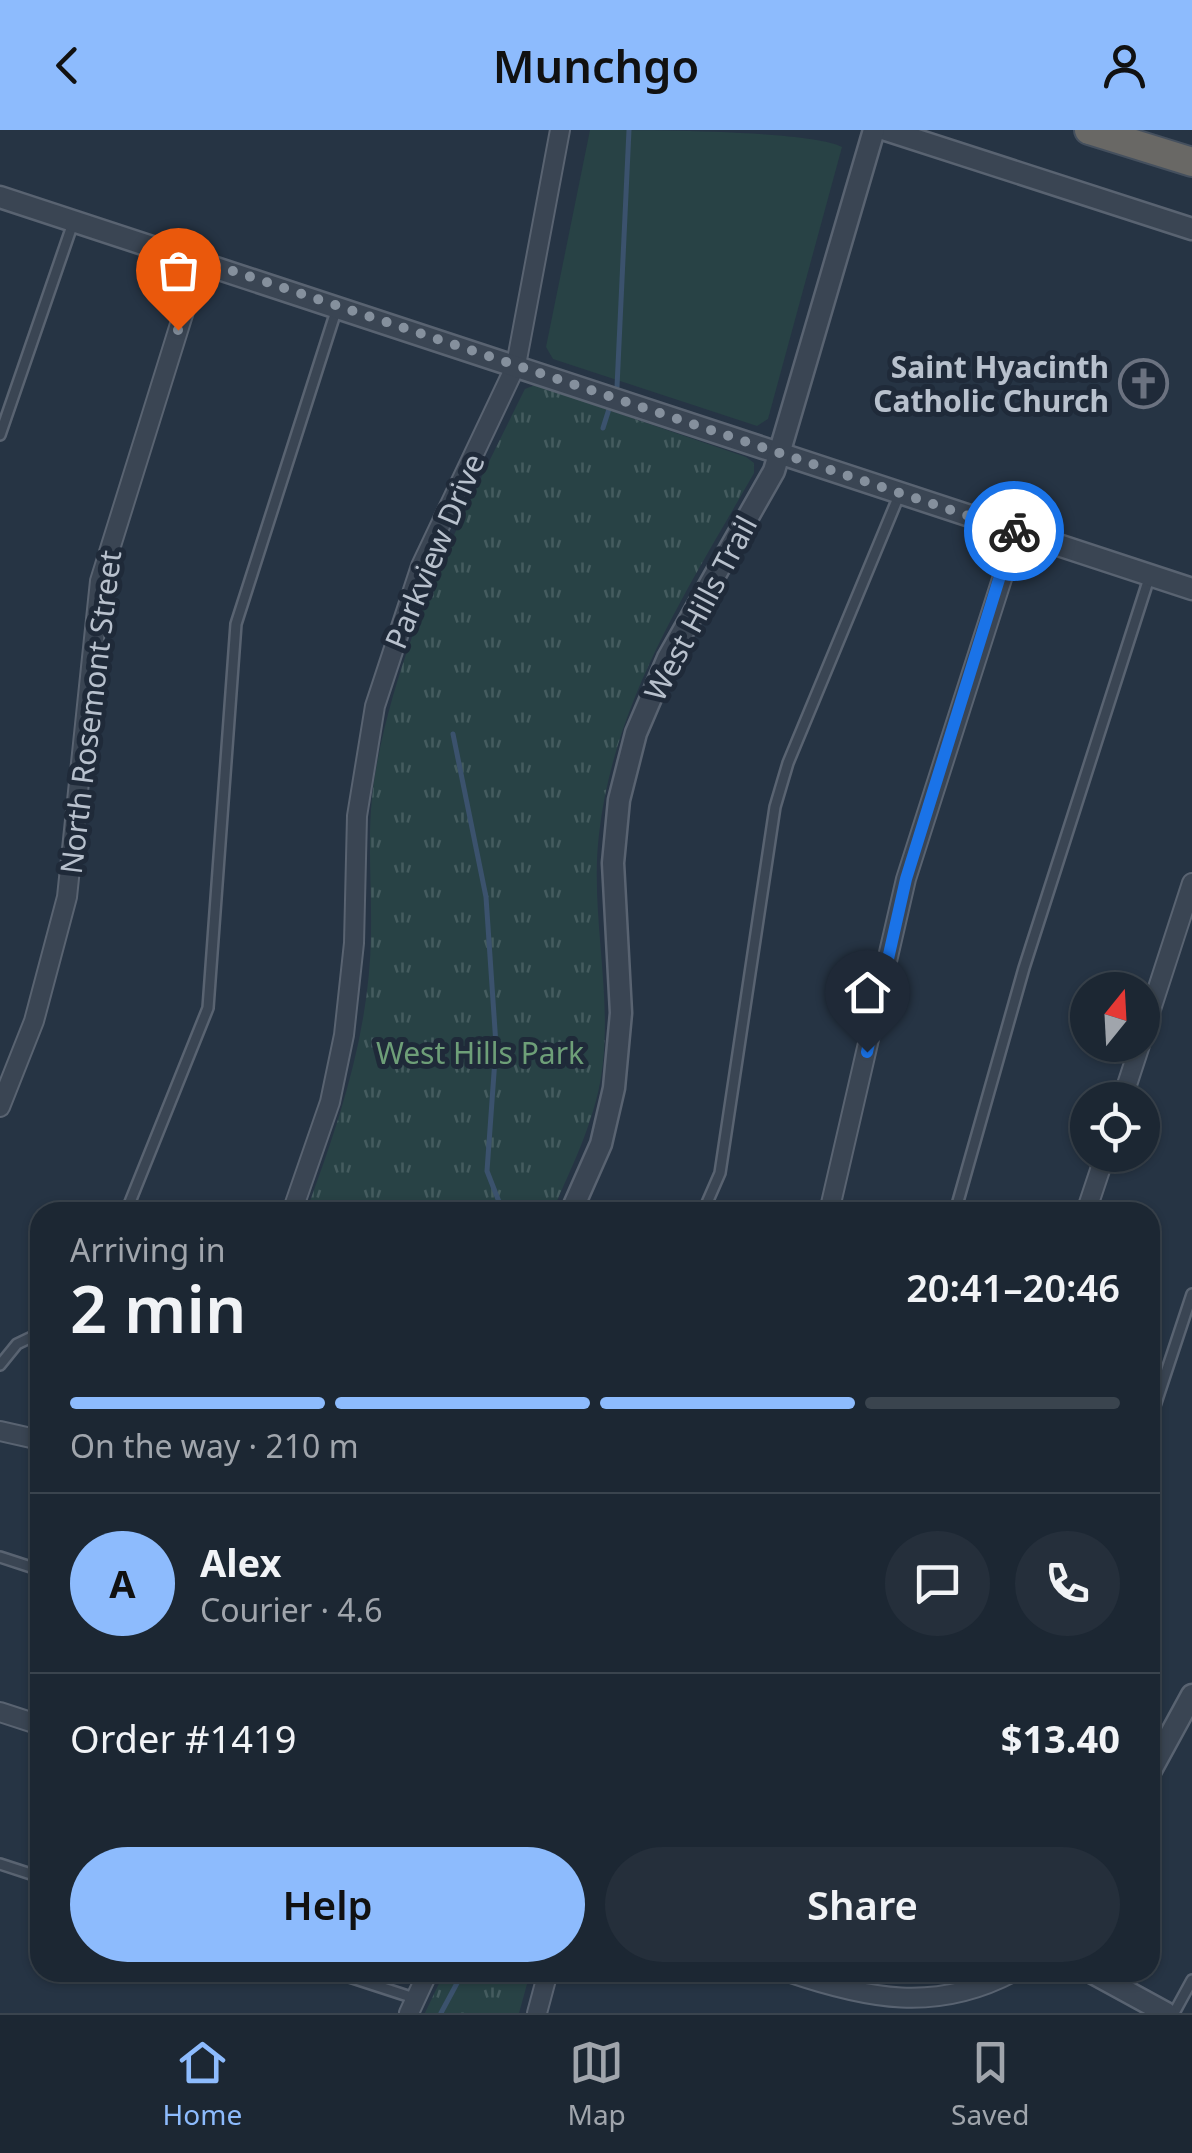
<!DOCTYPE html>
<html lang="en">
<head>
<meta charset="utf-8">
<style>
  body { margin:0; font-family:"Noto Sans",sans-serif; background:#252f3b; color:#f1f3f6; height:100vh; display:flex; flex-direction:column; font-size:38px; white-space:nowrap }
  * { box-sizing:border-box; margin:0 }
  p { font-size:32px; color:#a0a5ac }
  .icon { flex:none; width:55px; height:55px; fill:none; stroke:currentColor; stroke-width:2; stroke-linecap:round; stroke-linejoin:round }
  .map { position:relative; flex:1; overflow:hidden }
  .drawer { position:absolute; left:30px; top:1072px; width:1130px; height:780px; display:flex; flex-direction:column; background:#1c2733; border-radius:30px; box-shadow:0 2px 8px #0004,0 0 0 2px #3a444e }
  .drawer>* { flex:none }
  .needle { width:65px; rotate:18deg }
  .controls { position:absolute; left:1070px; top:842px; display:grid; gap:20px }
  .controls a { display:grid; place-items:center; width:90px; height:90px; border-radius:50%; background:#1c2733; box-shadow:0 2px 8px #0004,0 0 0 2px #3a444e; font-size:50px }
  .pin { position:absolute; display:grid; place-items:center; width:85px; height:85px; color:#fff; margin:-102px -42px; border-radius:50% 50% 50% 0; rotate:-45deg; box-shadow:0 0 10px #0007 }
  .pin .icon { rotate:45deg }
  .courier { position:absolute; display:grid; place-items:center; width:100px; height:100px; margin:-50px; border:8px solid #1a73e8; border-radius:50%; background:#fff; color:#222; box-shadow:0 2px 12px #0007 }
  .head em { font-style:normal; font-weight:600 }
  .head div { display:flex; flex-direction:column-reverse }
  .head { display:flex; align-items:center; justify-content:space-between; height:170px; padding:0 40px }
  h1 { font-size:65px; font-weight:600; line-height:75px }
  .bar { display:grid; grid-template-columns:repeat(4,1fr); gap:15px 10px; align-content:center; height:120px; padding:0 40px }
  .bar i { height:12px; border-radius:8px; background:#3a444e }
  .bar .current { background:#8dbbfd }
  .bar p { grid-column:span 4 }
  .line { display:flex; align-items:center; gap:25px; padding:0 40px; border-top:2px solid #3a444e }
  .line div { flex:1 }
  .round { display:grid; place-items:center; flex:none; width:105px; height:105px; border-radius:52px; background:#252f3b }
  .action { display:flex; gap:20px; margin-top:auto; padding:20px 40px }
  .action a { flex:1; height:115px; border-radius:60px; background:#8dbbfd; color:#111; font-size:40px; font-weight:600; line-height:115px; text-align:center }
  .action a+a { background:#252f3b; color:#f1f3f6 }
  header { display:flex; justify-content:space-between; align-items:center; height:130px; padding:0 40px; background:#8dbbfd; color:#111; font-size:45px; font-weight:600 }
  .tabs { display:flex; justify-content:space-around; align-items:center; height:140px; border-top:2px solid #3a444e; background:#1c2733; font-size:28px; color:#a0a5ac }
  .tabs a { display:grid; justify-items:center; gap:5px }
  .tabs .current { color:#8dbbfd }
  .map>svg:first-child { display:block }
  .grass { fill:#284245 }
  .park { fill:url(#park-tufts) }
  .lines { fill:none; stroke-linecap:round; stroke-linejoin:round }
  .stream { stroke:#3b526d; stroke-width:5 }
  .service-casing { stroke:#596371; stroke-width:14 }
  .minor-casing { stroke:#596371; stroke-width:22 }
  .tertiary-casing { stroke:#596371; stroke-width:25 }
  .trunk-casing { stroke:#45505e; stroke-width:32 }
  .service { stroke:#3a4553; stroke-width:9 }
  .minor { stroke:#3a4553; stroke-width:18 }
  .tertiary { stroke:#3a4553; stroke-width:20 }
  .trunk { stroke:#696865; stroke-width:28 }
  .done { stroke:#85909d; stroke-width:10; stroke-dasharray:0 18 }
  .route { stroke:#1a73e8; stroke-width:12 }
  .labels { text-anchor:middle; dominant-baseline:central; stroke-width:10; stroke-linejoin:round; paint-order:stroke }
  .poi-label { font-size:30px; font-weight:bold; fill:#b8c1cd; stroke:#1f2a39; text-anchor:end }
  .street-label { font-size:30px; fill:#b8c1cd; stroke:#1f2a39 }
  .park-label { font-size:30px; fill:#6e9f78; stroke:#1f2a39 }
</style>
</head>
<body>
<header><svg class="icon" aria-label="back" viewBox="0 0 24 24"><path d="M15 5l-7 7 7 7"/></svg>Munchgo<svg class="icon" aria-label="person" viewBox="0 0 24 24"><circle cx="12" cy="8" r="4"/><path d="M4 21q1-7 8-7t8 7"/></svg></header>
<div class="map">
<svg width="1192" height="1883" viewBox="0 0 1192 1883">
  <defs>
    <pattern id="park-tufts" width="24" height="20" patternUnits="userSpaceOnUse" patternTransform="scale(2.5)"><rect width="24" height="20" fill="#284245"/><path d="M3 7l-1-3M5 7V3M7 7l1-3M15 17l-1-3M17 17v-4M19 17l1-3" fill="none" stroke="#455c5f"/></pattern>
  </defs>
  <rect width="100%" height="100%" fill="#263444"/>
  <path class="grass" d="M590 0C639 0 811 0 842 17L768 289 757 296 553 229 546 217Z"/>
  <g class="park">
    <path d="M535 255 746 327 754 333V343C689 457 614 570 599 704 590 779 611 856 603 932 598 985 573 1034 552 1082H306C339 993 370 901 371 804 372 750 366 699 375 645 399 506 463 384 525 259Z"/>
    <polygon points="444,1843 444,1842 530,1843 519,1883 425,1883"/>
  </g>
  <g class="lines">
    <g class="stream">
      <polyline points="617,257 629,0"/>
      <polyline points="603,298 609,279"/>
      <polyline points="453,604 486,767 496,915 487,1041 503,1082"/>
      <polyline points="441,1883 463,1842"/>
    </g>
    <defs>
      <g id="service">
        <polyline points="0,305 73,93"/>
        <polyline points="126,1082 208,878 236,494 337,178"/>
        <polyline points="703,1082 720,1043 775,677 788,633 900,363"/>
        <polyline points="955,1082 1024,838 1150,445"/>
        <polyline points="0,1235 17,1214 40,1203"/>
        <polyline points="1150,1291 1192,1164"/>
        <polyline points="0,1427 40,1440"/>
        <polyline points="0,1734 40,1747"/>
        <polyline points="334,1842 417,1869"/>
        <polyline points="1174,1883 1192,1850"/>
      </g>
      <g id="minor">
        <polyline points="1142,907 1192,753"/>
        <polyline points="1122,970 1140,915"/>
        <polyline points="0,977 34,891 67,767 100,451 200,130"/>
        <polyline points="292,1082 330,972 344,905 354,813 357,686 375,576 421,436 516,235 560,0"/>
        <polyline points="829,1082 906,749 1017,402"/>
        <polyline points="1086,1082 1105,1025"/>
        <polyline points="0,1301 40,1310"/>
        <polyline points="0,1582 40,1595"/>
        <path d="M788 1842C867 1869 936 1883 1013 1842"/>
        <polyline points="409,1883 428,1842"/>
        <polyline points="537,1883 548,1842"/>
      </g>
      <g id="tertiary">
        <polyline points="886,0 1192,99"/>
        <polyline points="0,67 1192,459"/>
        <polyline points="571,1082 601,1014 614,958 621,883 613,733 619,670 636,603 668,528 774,341 874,0"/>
        <polyline points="1150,1642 1192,1565"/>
        <polyline points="1091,1842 1166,1883"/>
      </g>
      <polyline id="trunk" points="1089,0 1192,32"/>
    </defs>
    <use href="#service" class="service-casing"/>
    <use href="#minor" class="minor-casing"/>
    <use href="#tertiary" class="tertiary-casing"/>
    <use href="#trunk" class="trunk-casing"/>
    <use href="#service" class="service"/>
    <use href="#minor" class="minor"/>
    <use href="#tertiary" class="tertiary"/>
    <use href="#trunk" class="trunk"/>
  </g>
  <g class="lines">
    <polyline class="done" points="178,200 200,130 1014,401"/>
    <polyline class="route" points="867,922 906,749 1014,401"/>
  </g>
  <defs>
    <symbol id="church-ring" viewBox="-11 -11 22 22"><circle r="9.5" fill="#1f2a39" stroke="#6b7280" stroke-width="1.5"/><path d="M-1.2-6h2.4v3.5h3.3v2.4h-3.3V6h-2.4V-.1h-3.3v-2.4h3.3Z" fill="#6b7280"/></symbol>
  </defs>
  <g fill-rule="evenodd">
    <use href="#church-ring" x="1116" y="226" width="55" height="55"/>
  </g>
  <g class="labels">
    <g class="poi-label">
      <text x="1109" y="236">Saint Hyacinth<tspan x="1109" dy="34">Catholic Church</tspan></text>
    </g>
    <g class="street-label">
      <text transform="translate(434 421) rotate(-67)">Parkview Drive</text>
      <text transform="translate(700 478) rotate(-62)">West Hills Trail</text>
      <text transform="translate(90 582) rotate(-83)">North Rosemont Street</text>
    </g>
    <g class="park-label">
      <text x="480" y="922">West Hills Park</text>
    </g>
  </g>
</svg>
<div class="controls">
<a><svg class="needle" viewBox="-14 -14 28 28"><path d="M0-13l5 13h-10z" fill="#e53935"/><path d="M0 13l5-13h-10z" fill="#a0a5ac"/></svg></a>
<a><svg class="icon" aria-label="locate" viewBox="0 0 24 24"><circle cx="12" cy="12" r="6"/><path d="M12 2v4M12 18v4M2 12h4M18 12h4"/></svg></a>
</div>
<div class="pin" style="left:178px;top:200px;background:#ea580c"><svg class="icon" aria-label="bag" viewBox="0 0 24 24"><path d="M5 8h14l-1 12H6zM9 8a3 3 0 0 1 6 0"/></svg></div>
<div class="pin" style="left:867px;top:922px;background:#1f2937"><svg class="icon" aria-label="home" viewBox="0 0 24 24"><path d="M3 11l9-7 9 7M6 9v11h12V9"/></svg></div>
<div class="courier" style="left:1014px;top:401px"><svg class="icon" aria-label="bike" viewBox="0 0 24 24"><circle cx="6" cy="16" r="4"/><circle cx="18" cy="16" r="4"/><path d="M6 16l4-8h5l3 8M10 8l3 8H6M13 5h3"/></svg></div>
<section class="drawer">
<div class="head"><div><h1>2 min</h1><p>Arriving in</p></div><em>20:41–20:46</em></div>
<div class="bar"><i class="current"></i><i class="current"></i><i class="current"></i><i></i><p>On the way · 210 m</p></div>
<div class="line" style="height:180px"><b class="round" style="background:#8dbbfd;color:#111">A</b><div><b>Alex</b><p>Courier · 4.6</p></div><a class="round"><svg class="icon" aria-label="chat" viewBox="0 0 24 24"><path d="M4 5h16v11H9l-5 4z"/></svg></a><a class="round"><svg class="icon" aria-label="phone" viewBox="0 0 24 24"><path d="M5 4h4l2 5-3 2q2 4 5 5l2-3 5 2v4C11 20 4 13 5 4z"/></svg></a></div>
<div class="line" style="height:130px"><div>Order #1419</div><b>$13.40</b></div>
<div class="action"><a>Help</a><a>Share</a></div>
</section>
</div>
<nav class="tabs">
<a class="current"><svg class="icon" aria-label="home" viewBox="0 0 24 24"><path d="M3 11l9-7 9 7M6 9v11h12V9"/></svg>Home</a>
<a><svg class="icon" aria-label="map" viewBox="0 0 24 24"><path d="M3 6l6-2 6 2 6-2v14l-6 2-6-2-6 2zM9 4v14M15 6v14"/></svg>Map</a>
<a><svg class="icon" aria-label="saved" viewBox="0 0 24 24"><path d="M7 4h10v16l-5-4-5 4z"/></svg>Saved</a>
</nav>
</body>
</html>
